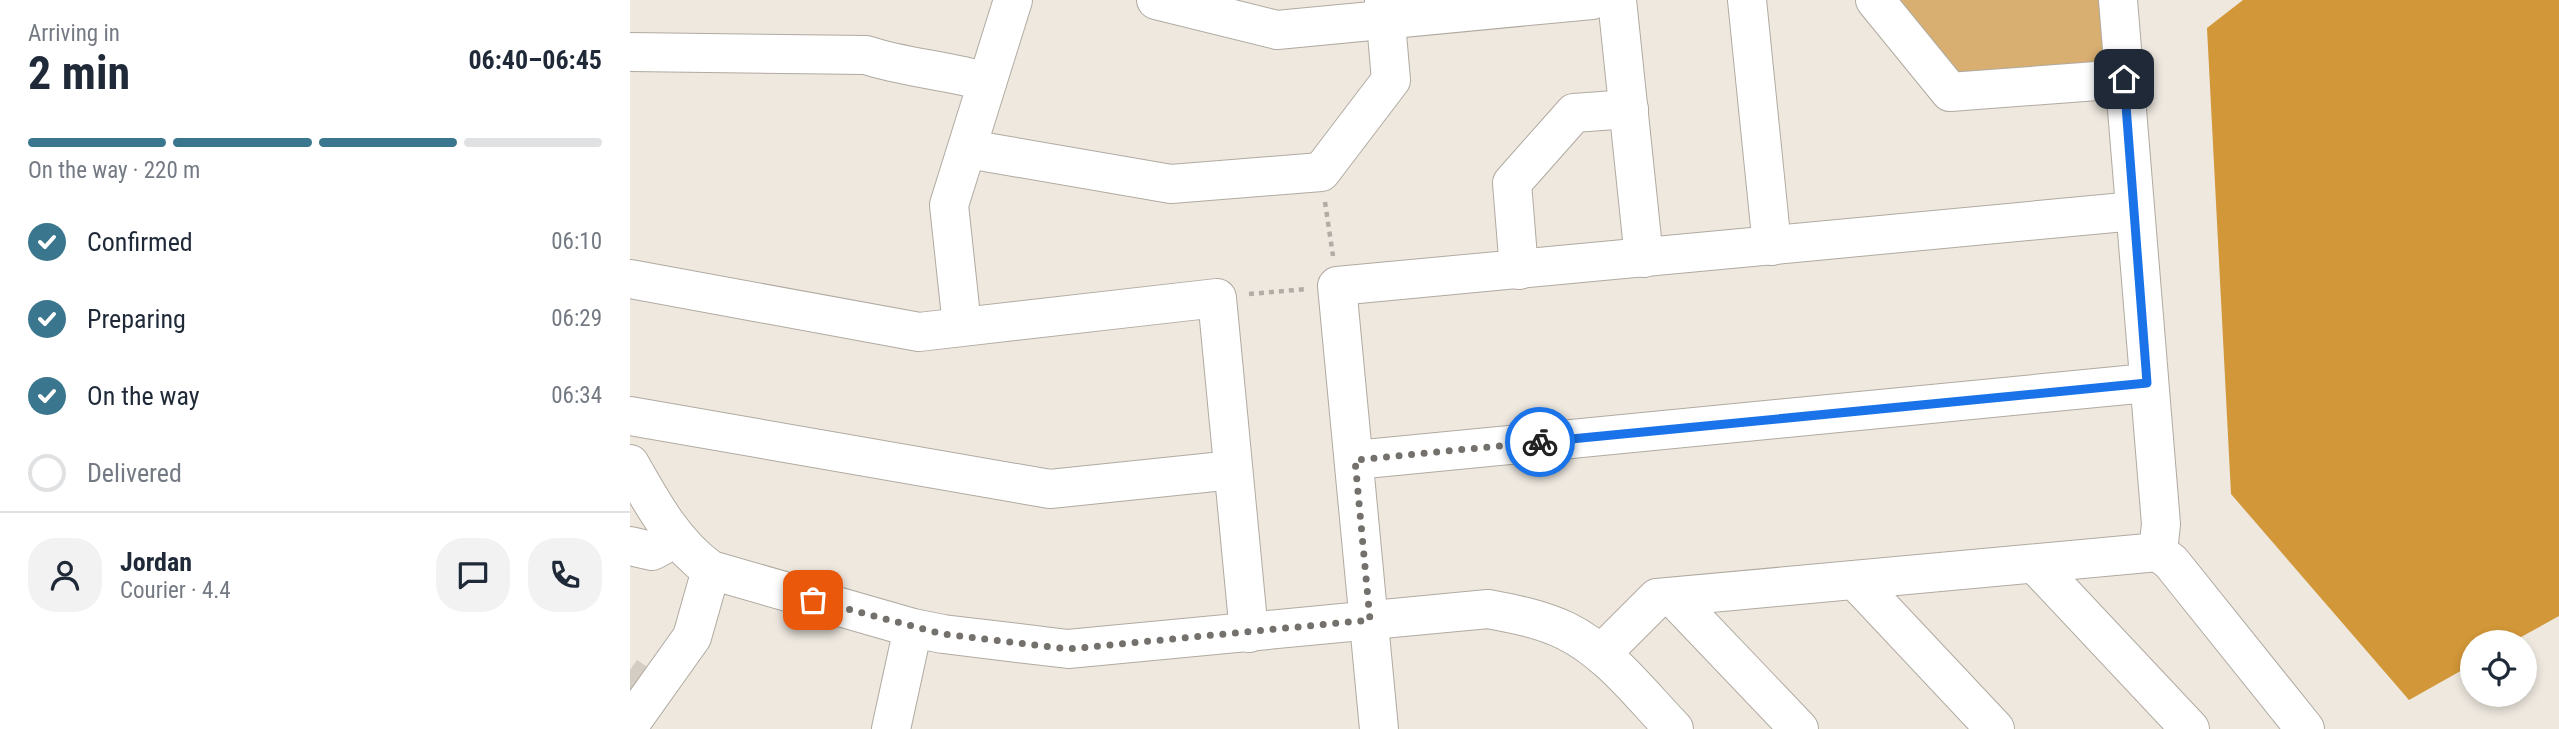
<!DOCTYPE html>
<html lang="en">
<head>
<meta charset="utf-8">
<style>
  body { margin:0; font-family:"Roboto Condensed",sans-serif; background:#f2f2f3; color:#1f2937; height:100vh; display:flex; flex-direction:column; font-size:26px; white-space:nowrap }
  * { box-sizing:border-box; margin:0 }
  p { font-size:23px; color:#747a83 }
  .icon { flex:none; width:38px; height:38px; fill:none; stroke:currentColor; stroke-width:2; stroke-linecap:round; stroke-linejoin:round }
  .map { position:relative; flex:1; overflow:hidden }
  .panel { display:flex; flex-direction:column; background:#fff; width:630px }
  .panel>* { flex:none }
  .tools { position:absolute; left:1830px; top:630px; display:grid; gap:14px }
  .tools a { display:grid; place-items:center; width:77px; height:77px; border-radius:50%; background:#fff; box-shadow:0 4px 10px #0003; font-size:35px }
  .pin { position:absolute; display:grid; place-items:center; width:60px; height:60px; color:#fff; margin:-30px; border-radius:14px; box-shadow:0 4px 10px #0006 }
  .courier { position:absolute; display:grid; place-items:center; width:70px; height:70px; margin:-35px; border:5px solid #1a73e8; border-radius:50%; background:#fff; color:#222; box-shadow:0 2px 9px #0007 }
  .head em { font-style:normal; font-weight:700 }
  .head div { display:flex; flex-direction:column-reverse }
  .head { display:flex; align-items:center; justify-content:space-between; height:119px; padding:0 28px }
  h1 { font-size:46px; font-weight:700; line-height:52px }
  .bar { display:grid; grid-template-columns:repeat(4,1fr); gap:10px 7px; align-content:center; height:84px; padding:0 28px }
  .bar i { height:9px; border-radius:5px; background:#e0e1e3 }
  .bar .on { background:#3a768d }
  .bar p { grid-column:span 4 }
  .line { display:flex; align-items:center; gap:18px; padding:0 28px; border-top:2px solid #e0e1e3 }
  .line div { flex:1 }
  .round { display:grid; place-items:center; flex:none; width:74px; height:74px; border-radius:28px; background:#f2f2f3 }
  ol { padding:0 28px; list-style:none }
  li { display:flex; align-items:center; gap:21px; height:77px }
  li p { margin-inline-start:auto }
  li .icon { padding:7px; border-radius:50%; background:#3a768d; color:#fff; stroke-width:4 }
  li:last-child { color:#747a83 }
  li i { width:38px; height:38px; border:4px solid #e0e1e3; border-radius:50% }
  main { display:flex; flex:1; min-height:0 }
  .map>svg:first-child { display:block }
  .green { fill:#d8ae71 }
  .water { fill:#d19738 }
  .building { fill:#d3cdc4 }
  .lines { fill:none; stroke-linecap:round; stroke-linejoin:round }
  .minor-casing { stroke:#b0aaa1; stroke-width:40 }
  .path { stroke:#b1aca5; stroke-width:4.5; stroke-dasharray:5 5; stroke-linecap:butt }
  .minor { stroke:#fff; stroke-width:38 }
  .done { stroke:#74706b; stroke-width:7; stroke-dasharray:0 12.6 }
  .route { stroke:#1a73e8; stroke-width:9 }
</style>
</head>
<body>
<main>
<section class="panel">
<div class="head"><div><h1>2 min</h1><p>Arriving in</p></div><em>06:40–06:45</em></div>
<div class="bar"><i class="on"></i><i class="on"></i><i class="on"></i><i></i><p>On the way · 220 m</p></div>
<ol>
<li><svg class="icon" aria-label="check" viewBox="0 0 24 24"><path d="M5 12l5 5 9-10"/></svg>Confirmed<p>06:10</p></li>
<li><svg class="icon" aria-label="check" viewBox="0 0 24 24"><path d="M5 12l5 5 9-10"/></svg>Preparing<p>06:29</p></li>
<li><svg class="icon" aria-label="check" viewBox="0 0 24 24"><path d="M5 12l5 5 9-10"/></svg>On the way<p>06:34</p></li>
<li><i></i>Delivered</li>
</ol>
<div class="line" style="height:126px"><a class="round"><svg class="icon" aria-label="person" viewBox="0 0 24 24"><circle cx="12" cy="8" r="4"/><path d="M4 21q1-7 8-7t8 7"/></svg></a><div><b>Jordan</b><p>Courier · 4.4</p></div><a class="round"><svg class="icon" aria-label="chat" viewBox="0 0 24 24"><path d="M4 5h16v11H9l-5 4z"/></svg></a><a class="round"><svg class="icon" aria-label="phone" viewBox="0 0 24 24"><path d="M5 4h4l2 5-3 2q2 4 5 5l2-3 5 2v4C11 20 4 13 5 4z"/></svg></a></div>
</section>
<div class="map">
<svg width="1929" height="729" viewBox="0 0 1929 729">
  <rect width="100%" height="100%" fill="#eee8df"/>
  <polygon class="green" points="1262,0 1473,0 1478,60 1471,70 1334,83"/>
  <polygon class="water" points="1613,0 1929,0 1929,616 1882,642 1843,642 1843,664 1779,700 1601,494 1577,28"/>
  <polygon class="building" points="7,660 22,670 0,701 0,670"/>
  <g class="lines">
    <defs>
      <g id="minor">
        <polyline points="526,0 647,30 962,0"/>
        <polyline points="987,0 1014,258"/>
        <polyline points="1117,0 1142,246"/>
        <polyline points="1245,0 1320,92 1494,79"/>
        <polyline points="1488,0 1531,524 1528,552"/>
        <path d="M0 52 236 55C275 68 317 70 357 82"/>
        <polyline points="338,149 541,184 691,172 761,80 754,0"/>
        <polyline points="889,270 882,183 944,113 999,109"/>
        <polyline points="0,279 289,332 587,298 619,633"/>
        <polyline points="332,326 319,205 383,0"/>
        <polyline points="0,416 420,489 603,470"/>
        <polyline points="725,460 1517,383"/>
        <path d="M0 464C22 503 44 544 81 570L283 628 313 634 438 649 858 609C885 614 911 619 936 631 979 652 1011 695 1044 729"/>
        <polyline points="0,546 22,551 46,538"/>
        <polyline points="1405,564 1560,729"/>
        <polyline points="1225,580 1365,729"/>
        <polyline points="1043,597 1169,729"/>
        <polyline points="971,654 1027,598 1528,552 1541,562 1675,729"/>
        <polyline points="0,724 62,637 81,570"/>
        <polyline points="261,729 283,628"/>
        <polyline points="749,729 707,286 1505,211"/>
      </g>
    </defs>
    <use href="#minor" class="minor-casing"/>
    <g class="path">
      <polyline points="695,202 703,256"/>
      <polyline points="619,294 677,289"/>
    </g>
    <use href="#minor" class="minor"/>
  </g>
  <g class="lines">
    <polyline class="done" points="183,600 313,634 438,649 740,620 725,460 910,442"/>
    <polyline class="route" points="910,442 1517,383 1494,79"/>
  </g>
</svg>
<div class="tools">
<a><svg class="icon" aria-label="locate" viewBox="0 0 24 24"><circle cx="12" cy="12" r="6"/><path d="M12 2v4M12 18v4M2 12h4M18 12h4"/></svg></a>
</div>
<div class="pin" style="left:183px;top:600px;background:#ea580c"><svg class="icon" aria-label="bag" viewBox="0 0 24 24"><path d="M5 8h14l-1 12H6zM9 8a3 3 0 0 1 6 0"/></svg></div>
<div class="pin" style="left:1494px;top:79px;background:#1f2937"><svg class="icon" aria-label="home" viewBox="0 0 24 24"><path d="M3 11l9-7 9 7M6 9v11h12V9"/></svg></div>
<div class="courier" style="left:910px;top:442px"><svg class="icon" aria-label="bike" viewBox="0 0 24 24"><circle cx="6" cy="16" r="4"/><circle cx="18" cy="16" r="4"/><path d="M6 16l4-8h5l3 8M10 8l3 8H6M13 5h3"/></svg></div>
</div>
</main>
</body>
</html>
